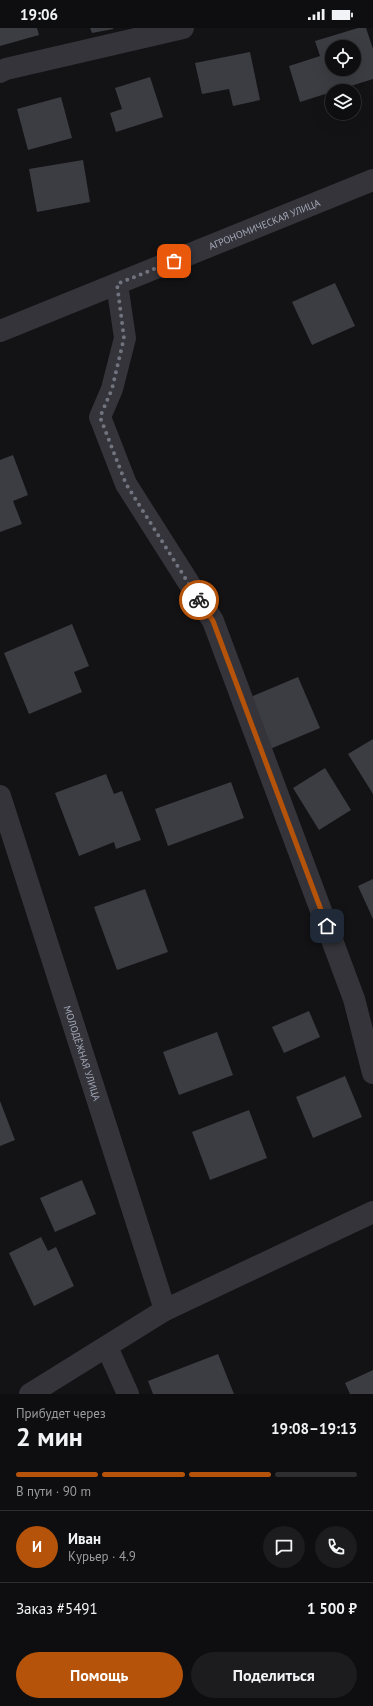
<!DOCTYPE html>
<html lang="ru">
<head>
<meta charset="utf-8">
<style>
  body { margin:0; font-family:"PT Sans",sans-serif; background:#1c1c1e; color:#f1f3f6; height:100vh; display:flex; flex-direction:column; font-size:15px; white-space:nowrap }
  * { box-sizing:border-box; margin:0 }
  p { font-size:13px; color:#9b9c9f }
  .icon { flex:none; width:22px; height:22px; fill:none; stroke:currentColor; stroke-width:2; stroke-linecap:round; stroke-linejoin:round }
  .map { position:relative; height:1366px; overflow:hidden }
  .panel { display:flex; flex-direction:column; background:#0e0e10; flex:1 }
  .panel>* { flex:none }
  .controls { position:absolute; left:325px; top:12px; display:grid; gap:8px }
  .controls a { display:grid; place-items:center; width:36px; height:36px; border-radius:50%; background:#0e0e10; box-shadow:0 4px 16px #0002,0 0 0 1px #2e2e30; font-size:20px }
  .pin { position:absolute; display:grid; place-items:center; width:34px; height:34px; color:#fff; margin:-17px; border-radius:8px; box-shadow:0 2px 6px #0006 }
  .courier { position:absolute; display:grid; place-items:center; width:40px; height:40px; margin:-20px; border:3px solid #b45309; border-radius:50%; background:#fff; color:#222; box-shadow:0 1px 5px #0007 }
  .summary em { font-style:normal; font-weight:800 }
  .summary div { display:flex; flex-direction:column-reverse }
  .summary { display:flex; align-items:center; justify-content:space-between; height:68px; padding:0 16px }
  h1 { font-size:26px; font-weight:800; line-height:30px }
  .bar { display:grid; grid-template-columns:repeat(4,1fr); gap:6px 4px; align-content:center; height:48px; padding:0 16px }
  .bar i { height:5px; border-radius:3px; background:#2e2e30 }
  .bar .current { background:#b45309 }
  .bar p { grid-column:span 4 }
  .line { display:flex; align-items:center; gap:10px; padding:0 16px; border-top:1px solid #2e2e30 }
  .line div { flex:1 }
  .round { display:grid; place-items:center; flex:none; width:42px; height:42px; border-radius:21px; background:#1c1c1e }
  .cta { display:flex; gap:8px; margin-top:auto; padding:8px 16px }
  .cta a { flex:1; height:46px; border-radius:24px; background:#b45309; color:#fff; font-size:16px; font-weight:800; line-height:46px; text-align:center }
  .cta a+a { background:#1c1c1e; color:#f1f3f6 }
  .status { display:flex; justify-content:space-between; align-items:center; height:28px; padding:0 20px; background:#0e0e10; direction:ltr }
  .status svg { height:11px; fill:currentColor }
  .map>svg:first-child { display:block }
  .building { fill:#3c3d43; fill-rule:evenodd }
  .lines { fill:none; stroke-linecap:round; stroke-linejoin:round }
  .minor { stroke:#34343a; stroke-width:22 }
  .done { stroke:#71747e; stroke-width:4; stroke-dasharray:0 7.2 }
  .route { stroke:#b45309; stroke-width:5 }
  .labels { text-anchor:middle; dominant-baseline:central; stroke-width:4; stroke-linejoin:round; paint-order:stroke }
  .street-label { font-size:10px; fill:#a3a8b7; stroke:#0e0e10 }
</style>
</head>
<body>
<div class="status"><b>19:06</b><svg viewBox="0 0 49 12"><path d="M0 12V9h3v3zM5 12V6h3v6zM10 12V3h3v9zM15 12V0h3v12zM26 1h20v11H26zM47 4h2v5h-2z"/></svg></div>
<div class="map">
<svg width="373" height="1366" viewBox="0 0 373 1366">
  <rect width="100%" height="100%" fill="#131315"/>
  <g class="building">
    <polygon points="0,0 37,0 39,7 0,18"/>
    <polygon points="90,0 113,0 113,1 92,5"/>
    <path d="M358 0H366L373 21V51L300 74 289 38 320 28 315 13ZM332 19H354V41H332Z"/>
    <polygon points="250,24 260,72 233,78 229,61 202,66 195,35"/>
    <polygon points="150,49 163,89 116,104 110,85 122,81 115,60"/>
    <polygon points="61,69 72,110 28,122 17,81"/>
    <polygon points="83,132 90,174 37,184 29,141"/>
    <polygon points="335,255 355,298 312,317 292,274"/>
    <polygon points="13,427 28,467 13,473 22,496 0,504 0,432"/>
    <polygon points="72,596 89,638 74,644 82,664 29,686 4,625"/>
    <polygon points="298,649 320,700 270,721 248,670"/>
    <polygon points="373,711 373,766 348,726"/>
    <polygon points="325,740 351,782 319,802 293,760"/>
    <polygon points="106,746 114,766 122,763 141,812 116,821 114,814 79,828 55,765"/>
    <polygon points="231,754 244,790 168,818 155,781"/>
    <polygon points="373,851 373,891 358,858"/>
    <polygon points="145,861 168,924 117,942 94,879"/>
    <polygon points="309,983 320,1009 284,1025 272,999"/>
    <polygon points="217,1004 233,1047 179,1067 163,1024"/>
    <polygon points="345,1048 362,1089 313,1110 296,1069"/>
    <polygon points="0,1073 15,1112 0,1118"/>
    <polygon points="249,1082 267,1130 210,1152 192,1104"/>
    <polygon points="82,1152 96,1186 55,1204 40,1170"/>
    <polygon points="41,1209 48,1223 56,1219 74,1258 34,1278 9,1225"/>
    <polygon points="218,1326 234,1366 153,1366 148,1353"/>
    <polygon points="373,1342 373,1366 350,1366 345,1355"/>
  </g>
  <g class="lines">
    <g class="minor">
      <polyline points="0,44 6,41 183,0"/>
      <polyline points="117,256 125,310 112,361 100,389 126,456 213,593 354,971 373,1045"/>
      <path id="s1" d="M0 303 373 152"/>
      <path id="s2" d="M0 768 165 1282"/>
      <polyline points="107,1319 128,1366"/>
      <polyline points="30,1366 165,1282 373,1184"/>
    </g>
  </g>
  <g class="lines">
    <polyline class="done" points="174,233 117,256 124,310 112,361 100,389 126,456 199,572"/>
    <polyline class="route" points="199,572 213,593 327,898"/>
  </g>
  <g class="labels">
    <g class="street-label">
      <text stroke="none"><textPath href="#s1" startOffset="285">АГРОНОМИЧЕСКАЯ УЛИЦА</textPath></text>
      <text stroke="none"><textPath href="#s2" startOffset="270">МОЛОДЁЖНАЯ УЛИЦА</textPath></text>
    </g>
  </g>
</svg>
<div class="controls">
<a><svg class="icon" aria-label="locate" viewBox="0 0 24 24"><circle cx="12" cy="12" r="6"/><path d="M12 2v4M12 18v4M2 12h4M18 12h4"/></svg></a>
<a><svg class="icon" aria-label="layers" viewBox="0 0 24 24"><path d="M12 4l9 5-9 5-9-5zM3 14l9 5 9-5"/></svg></a>
</div>
<div class="pin" style="left:174px;top:233px;background:#ea580c"><svg class="icon" aria-label="bag" viewBox="0 0 24 24"><path d="M5 8h14l-1 12H6zM9 8a3 3 0 0 1 6 0"/></svg></div>
<div class="pin" style="left:327px;top:898px;background:#1f2937"><svg class="icon" aria-label="home" viewBox="0 0 24 24"><path d="M3 11l9-7 9 7M6 9v11h12V9"/></svg></div>
<div class="courier" style="left:199px;top:572px"><svg class="icon" aria-label="bike" viewBox="0 0 24 24"><circle cx="6" cy="16" r="4"/><circle cx="18" cy="16" r="4"/><path d="M6 16l4-8h5l3 8M10 8l3 8H6M13 5h3"/></svg></div>
</div>
<section class="panel">
<div class="summary"><div><h1>2 мин</h1><p>Прибудет через</p></div><em>19:08–19:13</em></div>
<div class="bar"><i class="current"></i><i class="current"></i><i class="current"></i><i></i><p>В пути · 90 m</p></div>
<div class="line" style="height:72px"><b class="round" style="background:#b45309;color:#fff">И</b><div><b>Иван</b><p>Курьер · 4.9</p></div><a class="round"><svg class="icon" aria-label="chat" viewBox="0 0 24 24"><path d="M4 5h16v11H9l-5 4z"/></svg></a><a class="round"><svg class="icon" aria-label="phone" viewBox="0 0 24 24"><path d="M5 4h4l2 5-3 2q2 4 5 5l2-3 5 2v4C11 20 4 13 5 4z"/></svg></a></div>
<div class="line" style="height:52px"><div>Заказ #5491</div><b>1 500 ₽</b></div>
<div class="cta"><a>Помощь</a><a>Поделиться</a></div>
</section>
</body>
</html>
